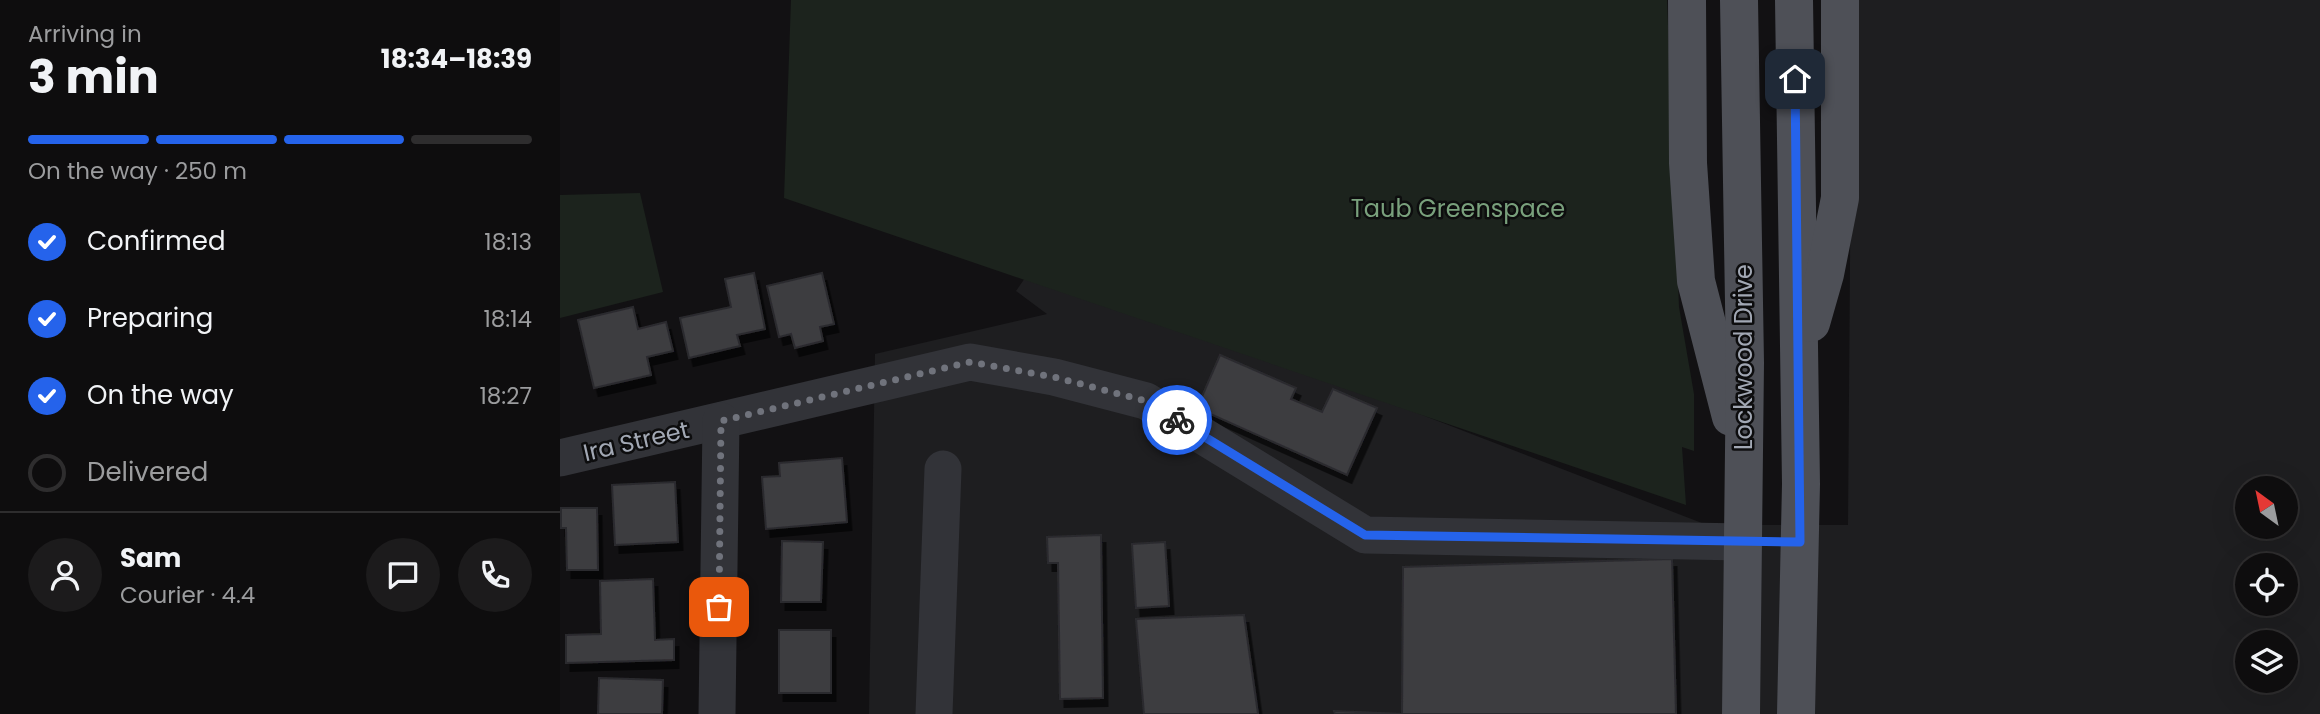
<!DOCTYPE html>
<html lang="en">
<head>
<meta charset="utf-8">
<style>
  body { margin:0; font-family:Poppins,sans-serif; background:#1c1b1c; color:#f1f3f6; height:100vh; display:flex; flex-direction:column; font-size:26px; white-space:nowrap }
  * { box-sizing:border-box; margin:0 }
  p { font-size:23px; color:#9b9c9e }
  .icon { flex:none; width:38px; height:38px; fill:none; stroke:currentColor; stroke-width:2; stroke-linecap:round; stroke-linejoin:round }
  .map { position:relative; flex:1; overflow:hidden }
  .panel { display:flex; flex-direction:column; background:#0e0d0e; width:560px }
  .panel>* { flex:none }
  .needle { width:46px; rotate:327deg }
  .controls { position:absolute; left:1675px; top:476px; display:grid; gap:14px }
  .controls a { display:grid; place-items:center; width:63px; height:63px; border-radius:50%; background:#0e0d0e; box-shadow:0 7px 28px #0002,0 0 0 2px #2e2d2e; font-size:35px }
  .pin { position:absolute; display:grid; place-items:center; width:60px; height:60px; color:#fff; margin:-30px; border-radius:14px; box-shadow:0 4px 10px #0006 }
  .courier { position:absolute; display:grid; place-items:center; width:70px; height:70px; margin:-35px; border:5px solid #2563eb; border-radius:50%; background:#fff; color:#222; box-shadow:0 2px 9px #0007 }
  .overview em { font-style:normal; font-weight:700 }
  .overview div { display:flex; flex-direction:column-reverse }
  .overview { display:flex; align-items:center; justify-content:space-between; height:119px; padding:0 28px }
  h1 { font-size:46px; font-weight:700; line-height:52px }
  .bar { display:grid; grid-template-columns:repeat(4,1fr); gap:10px 7px; align-content:center; height:84px; padding:0 28px }
  .bar i { height:9px; border-radius:5px; background:#2e2d2e }
  .bar .on { background:#2563eb }
  .bar p { grid-column:span 4 }
  .line { display:flex; align-items:center; gap:18px; padding:0 28px; border-top:2px solid #2e2d2e }
  .line div { flex:1 }
  .round { display:grid; place-items:center; flex:none; width:74px; height:74px; border-radius:37px; background:#1c1b1c }
  ol { padding:0 28px; list-style:none }
  li { display:flex; align-items:center; gap:21px; height:77px }
  li p { margin-inline-start:auto }
  li .icon { padding:7px; border-radius:50%; background:#2563eb; color:#fff; stroke-width:4 }
  li:last-child { color:#9b9c9e }
  li i { width:38px; height:38px; border:4px solid #2e2d2e; border-radius:50% }
  main { display:flex; flex:1; min-height:0 }
  .map>svg:first-child { display:block }
  .built { fill:#1e1e20; fill-rule:evenodd }
  .green { fill:#1c231d }
  .building { fill:#3c3c40; stroke:#2c2b2f; stroke-width:2; filter:url(#shadow) }
  .lines { fill:none; stroke-linecap:round; stroke-linejoin:round }
  .minor { stroke:#323338; stroke-width:37 }
  .major { stroke:#4e5057; stroke-width:38 }
  .done { stroke:#70737c; stroke-width:7; stroke-dasharray:0 12.6 }
  .route { stroke:#2563eb; stroke-width:9 }
  .labels { text-anchor:middle; dominant-baseline:central; stroke-width:5; stroke-linejoin:round; paint-order:stroke }
  .park-label { font-size:24px; fill:#79a07c; stroke:#0d0d0e }
  .street-label { font-size:24px; fill:#a2a8b4; stroke:#0d0d0e }
</style>
</head>
<body>
<main>
<section class="panel">
<div class="overview"><div><h1>3 min</h1><p>Arriving in</p></div><em>18:34–18:39</em></div>
<div class="bar"><i class="on"></i><i class="on"></i><i class="on"></i><i></i><p>On the way · 250 m</p></div>
<ol>
<li><svg class="icon" aria-label="check" viewBox="0 0 24 24"><path d="M5 12l5 5 9-10"/></svg>Confirmed<p>18:13</p></li>
<li><svg class="icon" aria-label="check" viewBox="0 0 24 24"><path d="M5 12l5 5 9-10"/></svg>Preparing<p>18:14</p></li>
<li><svg class="icon" aria-label="check" viewBox="0 0 24 24"><path d="M5 12l5 5 9-10"/></svg>On the way<p>18:27</p></li>
<li><i></i>Delivered</li>
</ol>
<div class="line" style="height:126px"><a class="round"><svg class="icon" aria-label="person" viewBox="0 0 24 24"><circle cx="12" cy="8" r="4"/><path d="M4 21q1-7 8-7t8 7"/></svg></a><div><b>Sam</b><p>Courier · 4.4</p></div><a class="round"><svg class="icon" aria-label="chat" viewBox="0 0 24 24"><path d="M4 5h16v11H9l-5 4z"/></svg></a><a class="round"><svg class="icon" aria-label="phone" viewBox="0 0 24 24"><path d="M5 4h4l2 5-3 2q2 4 5 5l2-3 5 2v4C11 20 4 13 5 4z"/></svg></a></div>
</section>
<div class="map">
<svg width="1760" height="714" viewBox="0 0 1760 714">
  <defs>
    <filter id="shadow"><feDropShadow dx="4.5" dy="8" stdDeviation="0" flood-color="#0009"/></filter>
  </defs>
  <rect width="100%" height="100%" fill="#121113"/>
  <path class="built" d="M1292 0H1760V714H309L315 354 487 314 456 291 474 265 1147 525H1288ZM1687 488H1726V527H1687ZM1687 565H1726V604H1687ZM1687 642H1726V681H1687Z"/>
  <g class="green">
    <polygon points="231,0 1107,0 1119,307 1134,394 1134,451 1122,447 1126,505 224,198"/>
    <polygon points="80,193 103,292 0,318 0,195"/>
  </g>
  <g class="building">
    <polygon points="194,273 205,329 177,335 180,346 129,358 120,318 171,307 165,279"/>
    <polygon points="262,273 274,324 260,327 263,341 235,348 231,334 219,337 207,286"/>
    <polygon points="73,307 78,329 106,322 113,351 87,357 91,375 34,388 18,320"/>
    <polygon points="660,355 736,388 731,399 762,412 773,389 817,408 787,475 637,408"/>
    <polygon points="282,458 287,522 206,529 202,477 220,476 219,463"/>
    <polygon points="115,482 118,542 55,545 52,485"/>
    <polygon points="1,508 37,508 38,570 7,570 6,528 1,528"/>
    <polygon points="541,535 543,698 500,699 498,563 488,563 487,537"/>
    <polygon points="222,541 263,542 261,602 221,602"/>
    <polygon points="605,542 609,606 576,608 572,544"/>
    <polygon points="1112,559 1116,714 775,714 774,711 842,714 843,567"/>
    <polygon points="93,579 95,640 114,639 114,660 6,663 6,635 41,634 40,581"/>
    <polygon points="684,615 698,714 584,714 576,619"/>
    <rect x="219" y="630" width="52" height="63"/>
    <polygon points="39,678 103,680 102,714 38,714"/>
  </g>
  <g class="lines">
    <g class="minor">
      <polyline points="0,458 410,362 494,377 586,401 805,535 1183,542"/>
      <polyline points="157,714 161,421"/>
      <polyline points="374,714 383,469"/>
    </g>
    <g class="major">
      <polyline points="1127,0 1128,163 1136,281 1171,417"/>
      <polyline points="1179,0 1185,363 1181,714"/>
      <polyline points="1234,0 1241,484 1236,714"/>
      <polyline points="1251,323 1265,274 1280,198 1280,0"/>
    </g>
  </g>
  <g class="lines">
    <polyline class="done" points="159,607 161,421 410,362 494,377 586,401 617,420"/>
    <polyline class="route" points="617,420 805,535 1240,542 1235,79"/>
  </g>
  <g class="labels">
    <g class="park-label">
      <text x="898" y="208">Taub Greenspace</text>
    </g>
    <g class="street-label">
      <text transform="translate(1183 357) rotate(-90)">Lockwood Drive</text>
      <text transform="translate(76 441) rotate(-13)">Ira Street</text>
    </g>
  </g>
</svg>
<div class="controls">
<a><svg class="needle" viewBox="-14 -14 28 28"><path d="M0-13l5 13h-10z" fill="#e53935"/><path d="M0 13l5-13h-10z" fill="#9b9c9e"/></svg></a>
<a><svg class="icon" aria-label="locate" viewBox="0 0 24 24"><circle cx="12" cy="12" r="6"/><path d="M12 2v4M12 18v4M2 12h4M18 12h4"/></svg></a>
<a><svg class="icon" aria-label="layers" viewBox="0 0 24 24"><path d="M12 4l9 5-9 5-9-5zM3 14l9 5 9-5"/></svg></a>
</div>
<div class="pin" style="left:159px;top:607px;background:#ea580c"><svg class="icon" aria-label="bag" viewBox="0 0 24 24"><path d="M5 8h14l-1 12H6zM9 8a3 3 0 0 1 6 0"/></svg></div>
<div class="pin" style="left:1235px;top:79px;background:#1f2937"><svg class="icon" aria-label="home" viewBox="0 0 24 24"><path d="M3 11l9-7 9 7M6 9v11h12V9"/></svg></div>
<div class="courier" style="left:617px;top:420px"><svg class="icon" aria-label="bike" viewBox="0 0 24 24"><circle cx="6" cy="16" r="4"/><circle cx="18" cy="16" r="4"/><path d="M6 16l4-8h5l3 8M10 8l3 8H6M13 5h3"/></svg></div>
</div>
</main>
</body>
</html>
